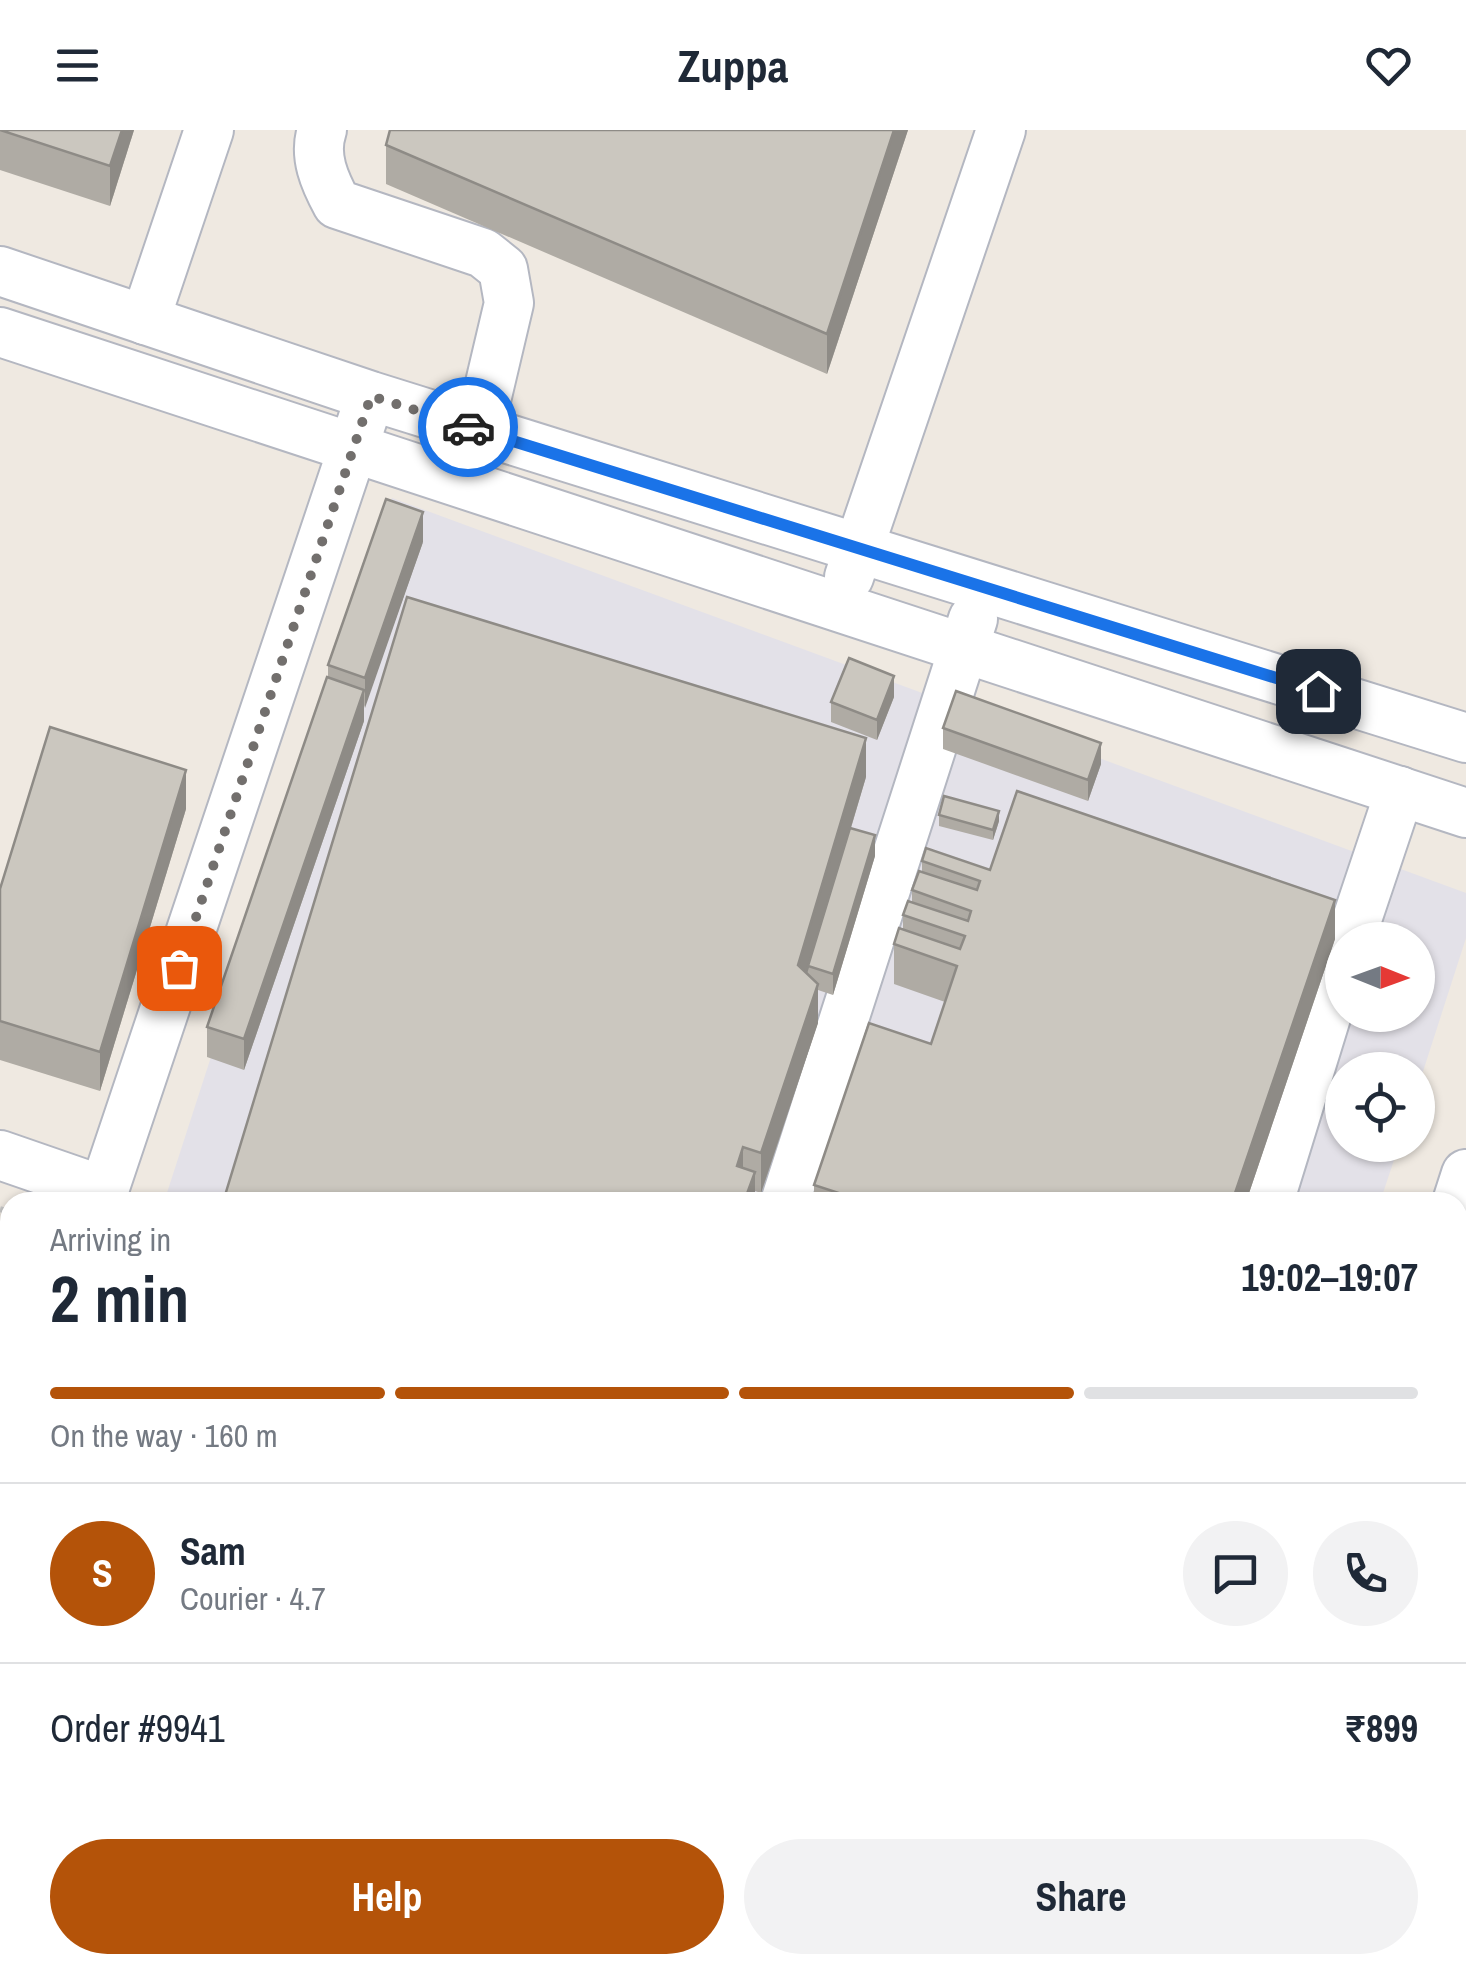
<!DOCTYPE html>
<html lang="en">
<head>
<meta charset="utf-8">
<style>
  body { margin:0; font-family:"Archivo Narrow",sans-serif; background:#f2f2f3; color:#1f2937; height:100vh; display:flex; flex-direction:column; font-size:38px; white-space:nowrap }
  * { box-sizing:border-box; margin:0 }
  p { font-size:32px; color:#747a83 }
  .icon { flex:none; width:55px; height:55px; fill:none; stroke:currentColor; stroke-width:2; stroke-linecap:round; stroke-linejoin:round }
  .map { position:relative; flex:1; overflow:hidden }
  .drawer { position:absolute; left:0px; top:1062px; width:1468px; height:782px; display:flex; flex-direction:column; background:#fff; border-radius:30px 30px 0 0; box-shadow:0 2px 8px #0004 }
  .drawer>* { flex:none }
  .needle { width:65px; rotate:91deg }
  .fabs { position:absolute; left:1325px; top:792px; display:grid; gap:20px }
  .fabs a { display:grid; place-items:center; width:110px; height:110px; border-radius:50%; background:#fff; box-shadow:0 2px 8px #0004; font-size:50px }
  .pin { position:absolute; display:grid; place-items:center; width:85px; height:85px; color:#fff; margin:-42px; border-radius:20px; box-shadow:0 5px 15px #0006 }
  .courier { position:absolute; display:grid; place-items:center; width:100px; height:100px; margin:-50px; border:8px solid #1a73e8; border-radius:50%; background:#fff; color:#222; box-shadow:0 2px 12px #0007 }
  .head em { font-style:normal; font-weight:700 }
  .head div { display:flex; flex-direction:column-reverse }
  .head { display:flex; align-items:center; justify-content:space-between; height:170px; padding:0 50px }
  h1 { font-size:65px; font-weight:700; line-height:75px }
  .bar { display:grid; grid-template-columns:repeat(4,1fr); gap:15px 10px; align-content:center; height:120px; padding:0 50px }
  .bar i { height:12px; border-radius:8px; background:#e0e1e3 }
  .bar .selected { background:#b45309 }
  .bar p { grid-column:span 4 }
  .line { display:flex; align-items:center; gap:25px; padding:0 50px; border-top:2px solid #e0e1e3 }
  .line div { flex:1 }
  .round { display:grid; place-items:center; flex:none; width:105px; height:105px; border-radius:52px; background:#f2f2f3 }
  .primary-button { display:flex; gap:20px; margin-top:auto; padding:20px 50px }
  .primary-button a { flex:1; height:115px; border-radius:60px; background:#b45309; color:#fff; font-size:40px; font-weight:700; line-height:115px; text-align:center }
  .primary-button a+a { background:#f2f2f3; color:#1f2937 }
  header { display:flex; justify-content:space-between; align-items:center; height:130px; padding:0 50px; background:#fff; font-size:45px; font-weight:700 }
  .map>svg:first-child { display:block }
  .industrial { fill:#e3e1e8; fill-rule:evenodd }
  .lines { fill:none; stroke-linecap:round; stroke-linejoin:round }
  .minor-casing { stroke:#b4b7c1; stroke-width:52 }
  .path { stroke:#c9c9c9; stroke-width:6; stroke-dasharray:8 5; stroke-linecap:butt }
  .minor { stroke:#fff; stroke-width:48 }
  .wall { fill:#afaba4 }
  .shaded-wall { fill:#8e8b86 }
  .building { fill:#cbc7bf; stroke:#8e8b86; stroke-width:2.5 }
  .done { stroke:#726f6d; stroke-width:10; stroke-dasharray:0 18 }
  .route { stroke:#1a73e8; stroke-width:12 }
</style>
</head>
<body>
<header><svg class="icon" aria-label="menu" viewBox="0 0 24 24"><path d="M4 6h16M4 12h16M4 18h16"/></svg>Zuppa<svg class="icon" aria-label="heart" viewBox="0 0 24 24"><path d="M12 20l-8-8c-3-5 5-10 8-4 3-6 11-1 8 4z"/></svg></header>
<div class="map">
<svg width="1466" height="1844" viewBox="0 0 1466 1844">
  <rect width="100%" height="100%" fill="#efe9e1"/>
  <g class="industrial">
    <path d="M392 368 1466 763V808L1418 957V940H1342V1015H1399L1380 1072H164ZM1342 810H1418V885H1342Z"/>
    <polygon points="10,1547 10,1835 1131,1835 1128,1844 0,1844 0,1577"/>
    <polygon points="1466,1677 1466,1844 1411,1844 1414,1835 1458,1835 1458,1702"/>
  </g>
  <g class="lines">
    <defs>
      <g id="minor">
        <path d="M322 0C313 26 325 52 337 74L483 123 503 139 509 173 479 300"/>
        <polyline points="0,141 371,266 1466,608"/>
        <polyline points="145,190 209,0"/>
        <polyline points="0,202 1466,683"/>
        <polyline points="849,447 1001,0"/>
        <polyline points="1350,810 1400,661"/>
        <polyline points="0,1025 104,1061"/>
        <polyline points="100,1072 363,288"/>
        <polyline points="785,1072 973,489"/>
        <polyline points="1269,1072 1342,835"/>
        <polyline points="1457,1072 1466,1044"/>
        <polyline points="1458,1271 1466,1244"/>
        <polyline points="0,1373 10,1343"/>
        <polyline points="1458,1569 1466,1542"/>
        <polyline points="553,1835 554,1844"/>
        <polyline points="1020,1844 1023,1835"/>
        <polyline points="1211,1844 1214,1835"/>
        <polyline points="1274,1844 1277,1835"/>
        <polyline points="1368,1844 1371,1835"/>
      </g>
    </defs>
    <use href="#minor" class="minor-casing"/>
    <g class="path">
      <polyline points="0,1079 10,1082"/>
      <polyline points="0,1215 10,1184"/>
    </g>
    <use href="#minor" class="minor"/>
  </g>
  <g class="wall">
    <polygon points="0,0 134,0 110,76 0,40"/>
    <polygon points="908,0 827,244 386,54 386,15"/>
    <polygon points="423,412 364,578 364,591 244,940 207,927 207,897 328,547 328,535"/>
    <polygon points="894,567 877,610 831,592 831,572"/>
    <polygon points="943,598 1101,634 1088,671 943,619"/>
    <polygon points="866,647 851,698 875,726 833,865 818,860 818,893 761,1063 755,1061 755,1072 223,1072"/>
    <polygon points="186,679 100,961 0,930 0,759"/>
    <polygon points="939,685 999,691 993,710 939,696"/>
    <polygon points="922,731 990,740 1335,809 1246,1072 814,1072 814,1055 931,914 945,872 894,854 894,814 903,799 903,785 912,772 912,760 922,742"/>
    <polygon points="0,1539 10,1540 10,1618 0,1614"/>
    <polygon points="0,1615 10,1618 10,1734 0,1760"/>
    <polygon points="578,1835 986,1835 983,1844 578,1844"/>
  </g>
  <g class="shaded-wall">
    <polygon points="122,0 134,0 110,76 110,36"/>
    <polygon points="894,0 908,0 827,244 827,204"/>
    <polygon points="423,382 423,412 365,578 365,548"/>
    <polygon points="894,546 894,567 877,610 877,590"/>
    <polygon points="364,560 364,591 244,940 244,909"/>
    <polygon points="866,608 866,647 798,874 798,835"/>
    <polygon points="1101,613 1101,634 1088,671 1088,650"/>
    <polygon points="186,640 186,679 100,961 100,922"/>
    <polygon points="999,681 999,691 993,710 993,700"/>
    <polygon points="875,705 875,726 833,865 833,844"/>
    <polygon points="1335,770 1335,809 1246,1072 1232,1072"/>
    <polygon points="818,854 818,893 761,1063 761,1023"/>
    <polygon points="743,1017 743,1057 737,1036"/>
    <polygon points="755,1042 755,1072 744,1072"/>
    <polygon points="10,1713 10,1734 0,1760 0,1739"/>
    <polygon points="49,1835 60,1835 56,1844 46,1844"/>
    <polygon points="234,1835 246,1835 244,1844 231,1844"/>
    <polygon points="972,1835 986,1835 983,1844 969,1844"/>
  </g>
  <g class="building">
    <polygon points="0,0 122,0 110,36"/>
    <polygon points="390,0 894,0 827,204 386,15"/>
    <polygon points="386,369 423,382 365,548 328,535"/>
    <polygon points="407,467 866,608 798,835 818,854 761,1023 743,1017 737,1036 755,1042 744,1072 223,1072"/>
    <polygon points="849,528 894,546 877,590 831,572"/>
    <polygon points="327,547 364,560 244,909 207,897"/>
    <polygon points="956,561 1101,613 1088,650 943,598"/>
    <polygon points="50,597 186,640 100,922 0,891 0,759"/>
    <polygon points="1017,661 1335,770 1232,1072 866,1072 814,1055 869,893 931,914 957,836 894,814 899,798 960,819 965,806 903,785 908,771 968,791 971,781 912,760 919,741 977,760 980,751 922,731 926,718 990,740"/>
    <polygon points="944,666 999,681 993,700 939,685"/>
    <polygon points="850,698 875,705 833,844 808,836"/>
    <polygon points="1,1537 10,1540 10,1597 0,1593"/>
    <polygon points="0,1615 10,1618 10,1676 0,1673"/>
    <polygon points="0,1689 10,1692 10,1713 0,1739"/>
    <polygon points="10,1795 10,1835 49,1835 46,1844 0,1844 0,1824"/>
    <polygon points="95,1835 234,1835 231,1844 93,1844"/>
    <polygon points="292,1835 351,1835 380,1844 289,1844"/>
    <polygon points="654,1835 972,1835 969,1844 680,1844"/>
  </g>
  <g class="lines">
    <polyline class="done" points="179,838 371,266 468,297"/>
    <polyline class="route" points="468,297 1318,561"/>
  </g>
</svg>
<div class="fabs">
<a><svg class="needle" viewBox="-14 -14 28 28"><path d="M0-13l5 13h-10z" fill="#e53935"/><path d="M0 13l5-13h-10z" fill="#747a83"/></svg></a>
<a><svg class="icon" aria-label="locate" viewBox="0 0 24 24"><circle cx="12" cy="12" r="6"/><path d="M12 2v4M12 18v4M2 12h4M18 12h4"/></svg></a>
</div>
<div class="pin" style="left:179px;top:838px;background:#ea580c"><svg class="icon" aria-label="bag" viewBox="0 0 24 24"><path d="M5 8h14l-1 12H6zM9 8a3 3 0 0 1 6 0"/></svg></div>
<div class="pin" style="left:1318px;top:561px;background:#1f2937"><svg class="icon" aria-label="home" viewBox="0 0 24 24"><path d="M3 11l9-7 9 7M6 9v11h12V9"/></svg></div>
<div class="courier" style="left:468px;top:297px"><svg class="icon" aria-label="car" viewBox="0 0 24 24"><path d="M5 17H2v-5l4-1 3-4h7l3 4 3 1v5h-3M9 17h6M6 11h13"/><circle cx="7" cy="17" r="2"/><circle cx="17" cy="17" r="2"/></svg></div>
<section class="drawer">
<div class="head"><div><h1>2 min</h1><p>Arriving in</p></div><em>19:02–19:07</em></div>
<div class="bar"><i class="selected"></i><i class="selected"></i><i class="selected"></i><i></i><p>On the way · 160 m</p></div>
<div class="line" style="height:180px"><b class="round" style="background:#b45309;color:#fff">S</b><div><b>Sam</b><p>Courier · 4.7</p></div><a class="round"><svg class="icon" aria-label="chat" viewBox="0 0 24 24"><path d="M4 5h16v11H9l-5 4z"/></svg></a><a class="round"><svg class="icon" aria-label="phone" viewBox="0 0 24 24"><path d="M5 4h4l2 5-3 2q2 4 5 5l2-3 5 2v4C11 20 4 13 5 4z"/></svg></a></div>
<div class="line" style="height:130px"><div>Order #9941</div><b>₹899</b></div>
<div class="primary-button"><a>Help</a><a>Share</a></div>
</section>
</div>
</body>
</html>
